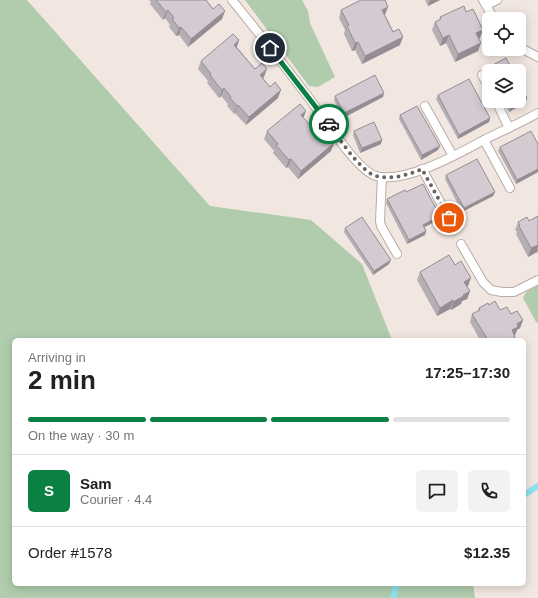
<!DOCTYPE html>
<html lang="en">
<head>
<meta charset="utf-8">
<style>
  body { margin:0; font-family:Arial,sans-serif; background:#f2f2f2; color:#222; height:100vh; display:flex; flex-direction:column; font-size:15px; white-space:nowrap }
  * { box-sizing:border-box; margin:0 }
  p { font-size:13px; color:#767676 }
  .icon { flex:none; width:22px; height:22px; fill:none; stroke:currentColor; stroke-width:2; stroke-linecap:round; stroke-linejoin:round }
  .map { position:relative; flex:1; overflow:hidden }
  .sheet { position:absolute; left:12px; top:338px; width:514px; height:248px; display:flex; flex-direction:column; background:#fff; border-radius:6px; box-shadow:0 2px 10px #0003 }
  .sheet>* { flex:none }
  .buttons { position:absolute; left:482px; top:12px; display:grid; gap:8px }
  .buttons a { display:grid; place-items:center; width:44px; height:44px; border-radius:6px; background:#fff; box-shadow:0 2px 10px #0003; font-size:20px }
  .pin { position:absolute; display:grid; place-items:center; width:34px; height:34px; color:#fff; margin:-17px; border:2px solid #fff; border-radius:50%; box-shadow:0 1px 4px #0007 }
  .courier { position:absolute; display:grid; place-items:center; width:40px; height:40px; margin:-20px; border:3px solid #0b8043; border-radius:50%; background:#fff; color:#222; box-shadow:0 1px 5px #0007 }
  .overview em { font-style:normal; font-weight:700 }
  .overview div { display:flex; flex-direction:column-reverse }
  .overview { display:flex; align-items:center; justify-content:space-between; height:68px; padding:0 16px }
  h1 { font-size:26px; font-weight:700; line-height:30px }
  .bar { display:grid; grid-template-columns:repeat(4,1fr); gap:6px 4px; align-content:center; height:48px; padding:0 16px }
  .bar i { height:5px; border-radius:3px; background:#e0e0e0 }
  .bar .on { background:#0b8043 }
  .bar p { grid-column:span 4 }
  .line { display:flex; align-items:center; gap:10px; padding:0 16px; border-top:1px solid #e0e0e0 }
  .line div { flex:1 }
  .round { display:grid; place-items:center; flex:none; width:42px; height:42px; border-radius:6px; background:#f2f2f2 }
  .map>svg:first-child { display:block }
  .green { fill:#b0ccad }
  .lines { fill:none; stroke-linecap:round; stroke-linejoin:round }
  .stream { stroke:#8ee1f0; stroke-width:6 }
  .service-casing { stroke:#b8ada7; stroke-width:10 }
  .service { stroke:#fff; stroke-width:8 }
  .wall { fill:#b6aeb5 }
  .shaded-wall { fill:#948d93 }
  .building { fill:#d4cad2; stroke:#948d93 }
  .done { stroke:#6b6561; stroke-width:4; stroke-dasharray:0 7.2 }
  .route { stroke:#0b8043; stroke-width:5 }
</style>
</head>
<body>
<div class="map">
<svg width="538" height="598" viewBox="0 0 538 598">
  <rect width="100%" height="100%" fill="#f2e7e0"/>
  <g class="green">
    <polygon points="0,0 27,0 210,206 311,220 362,264 392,340 14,340 14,584 473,584 475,598 0,598"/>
    <polygon points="245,0 302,0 308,11 310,23 335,77 318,87 309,86"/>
    <polygon points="538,285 538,323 536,322 523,298 526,292"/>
  </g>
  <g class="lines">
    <g class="stream">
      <polyline points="524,495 538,486"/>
      <polyline points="393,598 397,584"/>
    </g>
    <defs>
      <g id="service">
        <path d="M232 0C258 32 284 65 309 98 322 115 357 171 376 176 405 184 458 154 484 140 502 131 520 123 538 113"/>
        <polyline points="483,0 494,19"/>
        <polyline points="487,5 497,0"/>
        <polyline points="519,47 538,57"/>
        <polyline points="482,75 489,88"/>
        <polyline points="496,101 509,128"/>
        <polyline points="425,106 453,156"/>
        <polyline points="484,140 510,188"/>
        <polyline points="422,169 449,218"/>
        <polyline points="382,177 380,221 381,226 397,254"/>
        <polyline points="461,244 483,282 491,290 502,292 514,292 538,280"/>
      </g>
    </defs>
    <use href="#service" class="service-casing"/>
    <use href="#service" class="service"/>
  </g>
  <g class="wall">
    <polygon points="149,0 206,0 222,19 188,47 179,35 176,36 169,27 170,25 165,18 163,20 150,4 151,2"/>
    <polygon points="425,0 440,0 428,6"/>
    <polygon points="341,10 385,15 400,45 362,64 355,50 352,51 344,34 345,30 339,18"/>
    <polygon points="466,12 480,38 479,38 478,51 455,62 446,43 440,46 432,30 435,22 439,20 440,17"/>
    <polygon points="239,40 237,47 255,69 264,77 263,78 278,98 246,125 235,113 234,114 228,107 227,106 228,104 221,96 219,98 207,83 208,81 198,69 201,61"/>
    <polygon points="489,67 513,71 489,71 489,74 487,71"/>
    <polygon points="438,95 490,118 489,122 458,139 436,99"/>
    <polygon points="335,96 383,97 343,118 334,100"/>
    <polygon points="503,101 519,101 526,102 509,112"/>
    <polygon points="306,111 303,118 331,151 298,179 288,167 286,168 273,153 274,151 264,139 267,131"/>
    <polygon points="400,115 438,150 421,160 399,119"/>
    <polygon points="354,131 381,144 360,153 353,135"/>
    <polygon points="538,144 538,172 516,184 498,151 500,147"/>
    <polygon points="446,175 495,192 493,196 462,212 445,179"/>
    <polygon points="406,192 438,220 424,227 426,231 425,235 407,244 386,203 387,199"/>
    <polygon points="538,216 538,253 537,252 528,257 516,234 517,232 515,230 518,222 529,221"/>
    <polygon points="345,228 389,264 373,275 344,232"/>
    <polygon points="455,265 468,286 467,286 470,291 467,299 462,301 461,304 451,310 450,309 437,316 417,280 420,272"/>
    <polygon points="489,305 500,310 511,314 523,320 520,328 517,330 515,335 514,335 515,337 514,340 480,340 470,322 472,314 478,311 479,308"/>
  </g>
  <g class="shaded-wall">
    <polygon points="430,0 440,0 428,6"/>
    <polygon points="388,7 385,15 379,18 382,10"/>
    <polygon points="168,10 165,18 163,20 166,12"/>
    <polygon points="225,11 222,19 188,47 191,39"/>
    <polygon points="181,27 179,35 176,36 179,28"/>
    <polygon points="483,30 480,38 473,41 476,33"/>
    <polygon points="449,35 446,43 440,46 443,38"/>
    <polygon points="403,37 400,45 362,64 365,56"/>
    <polygon points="239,40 236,49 234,45"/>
    <polygon points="358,42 355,50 352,51 355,43"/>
    <polygon points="481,43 478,51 455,62 458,54"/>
    <polygon points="267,69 264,77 257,83 260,75"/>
    <polygon points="224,88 221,96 219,98 222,90"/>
    <polygon points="281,90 278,98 246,125 249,117"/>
    <polygon points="384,93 383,97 343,118 344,113"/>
    <polygon points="527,98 526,102 509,112 511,108"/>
    <polygon points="238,105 235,113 234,114 237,106"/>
    <polygon points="306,111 303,119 301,115"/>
    <polygon points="490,118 489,122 458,139 459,135"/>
    <polygon points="382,140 381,144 360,153 362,148"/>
    <polygon points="334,143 331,151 298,179 301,171"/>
    <polygon points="440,146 438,150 421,160 422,155"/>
    <polygon points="291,159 288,167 286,168 289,160"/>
    <polygon points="538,169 538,172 516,184 517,180"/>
    <polygon points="495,192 493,196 462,212 464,208"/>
    <polygon points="440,216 438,220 421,229 423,225"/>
    <polygon points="426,231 425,235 407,244 409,240"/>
    <polygon points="538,245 537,252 528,257 531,248"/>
    <polygon points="391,260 389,264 373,275 374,271"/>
    <polygon points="471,278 468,286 462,290 464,282"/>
    <polygon points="470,291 467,299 462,301 461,304 451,310 453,302"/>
    <polygon points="453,300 450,309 437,316 440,308"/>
    <polygon points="523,320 520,328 517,330 515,335 509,339 512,330 517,324"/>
  </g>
  <g class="building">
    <polygon points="156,0 206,0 213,9 219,4 225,11 191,39 181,27 179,28 172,19 174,18 168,10 166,12"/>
    <polygon points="361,0 385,0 388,7 382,10 393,32 399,29 403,37 365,56 358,42 355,43 347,26 349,25 341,10"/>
    <polygon points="464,6 466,12 473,9 483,30 476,33 481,43 458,54 449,35 443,38 435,22 441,19 440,17"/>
    <polygon points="233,34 239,40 234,45 255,69 262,63 267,69 260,75 270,87 275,82 281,90 249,117 238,105 237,106 231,99 230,98 231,97 224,88 222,90 216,83 210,75 211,74 201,61"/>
    <polygon points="506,58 513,71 491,71 489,67"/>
    <polygon points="375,75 384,93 344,113 335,96"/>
    <polygon points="469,79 490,118 459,135 438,95"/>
    <polygon points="519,83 527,98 511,108 507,101 519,101"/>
    <polygon points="300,104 306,111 301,115 323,140 328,136 334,143 301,171 291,159 289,160 276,145 278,144 267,131"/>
    <polygon points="417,106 440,146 422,155 400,115"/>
    <polygon points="374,122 382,140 362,148 354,131"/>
    <polygon points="531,131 538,144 538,169 517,180 500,147"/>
    <polygon points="477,159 495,192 464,208 446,175"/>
    <polygon points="423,184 440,216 423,225 426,231 409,240 387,199 405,190 406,192"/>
    <polygon points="538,216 538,245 531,248 519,226 520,225 518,222 527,217 529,221"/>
    <polygon points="362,217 391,260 374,271 345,228"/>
    <polygon points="449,255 455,265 461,261 471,278 464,282 470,291 463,295 464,296 453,302 453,300 440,308 420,272"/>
    <polygon points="495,301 500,310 507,307 511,314 517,311 523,320 517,324 518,327 512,330 515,337 510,340 488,340 472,314 480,310 479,308 488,303 489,305"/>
  </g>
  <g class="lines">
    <path class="done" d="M329 124C338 137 361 172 376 176 392 180 407 175 422 169L449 218"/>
    <polyline class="route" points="270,48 329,124"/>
  </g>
</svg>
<div class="buttons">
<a><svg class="icon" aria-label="locate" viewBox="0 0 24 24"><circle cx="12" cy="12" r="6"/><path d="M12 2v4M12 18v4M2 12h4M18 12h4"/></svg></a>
<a><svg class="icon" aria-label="layers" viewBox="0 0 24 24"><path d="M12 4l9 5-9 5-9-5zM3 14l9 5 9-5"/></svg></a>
</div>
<div class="pin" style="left:449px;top:218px;background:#ea580c"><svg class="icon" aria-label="bag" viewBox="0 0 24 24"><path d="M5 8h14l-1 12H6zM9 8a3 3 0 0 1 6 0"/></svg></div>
<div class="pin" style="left:270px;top:48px;background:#1f2937"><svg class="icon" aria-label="home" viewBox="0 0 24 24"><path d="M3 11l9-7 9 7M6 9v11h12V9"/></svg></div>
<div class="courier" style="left:329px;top:124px"><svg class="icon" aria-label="car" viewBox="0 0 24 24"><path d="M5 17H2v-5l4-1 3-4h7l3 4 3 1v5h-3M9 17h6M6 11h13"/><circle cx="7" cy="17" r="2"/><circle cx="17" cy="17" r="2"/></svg></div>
<section class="sheet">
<div class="overview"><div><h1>2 min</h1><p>Arriving in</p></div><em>17:25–17:30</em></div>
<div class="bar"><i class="on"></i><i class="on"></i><i class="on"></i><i></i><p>On the way · 30 m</p></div>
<div class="line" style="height:72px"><b class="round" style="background:#0b8043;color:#fff">S</b><div><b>Sam</b><p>Courier · 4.4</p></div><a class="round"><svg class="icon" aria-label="chat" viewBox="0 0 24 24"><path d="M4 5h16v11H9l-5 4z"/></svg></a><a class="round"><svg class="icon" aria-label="phone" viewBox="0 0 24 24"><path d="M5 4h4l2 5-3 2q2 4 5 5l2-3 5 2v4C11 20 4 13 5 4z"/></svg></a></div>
<div class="line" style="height:52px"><div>Order #1578</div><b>$12.35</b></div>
</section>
</div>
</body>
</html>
